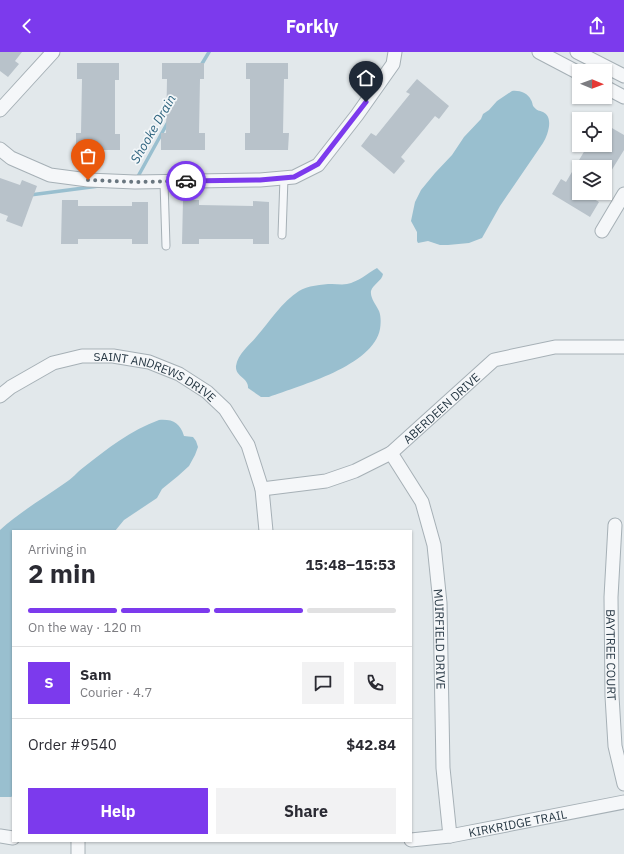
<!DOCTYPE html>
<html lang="en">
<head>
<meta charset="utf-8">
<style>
  body { margin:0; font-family:"IBM Plex Sans",sans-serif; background:#f2f2f3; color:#2b2b33; height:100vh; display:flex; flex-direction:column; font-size:15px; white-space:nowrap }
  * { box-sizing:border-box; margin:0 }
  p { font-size:13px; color:#7c7c81 }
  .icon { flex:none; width:22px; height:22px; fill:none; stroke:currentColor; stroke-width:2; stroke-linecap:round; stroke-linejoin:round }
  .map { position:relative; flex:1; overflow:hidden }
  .panel { position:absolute; left:12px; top:478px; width:400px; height:312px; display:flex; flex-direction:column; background:#fff; border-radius:0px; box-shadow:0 1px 3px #0004 }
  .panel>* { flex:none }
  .needle { width:26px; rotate:91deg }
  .controls { position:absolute; left:572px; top:12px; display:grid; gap:8px }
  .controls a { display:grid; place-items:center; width:40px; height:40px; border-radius:0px; background:#fff; box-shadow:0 1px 3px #0004; font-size:20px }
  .pin { position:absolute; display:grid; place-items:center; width:34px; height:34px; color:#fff; margin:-41px -17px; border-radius:50% 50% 50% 0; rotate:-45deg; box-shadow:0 0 4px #0007 }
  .pin .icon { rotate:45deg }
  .courier { position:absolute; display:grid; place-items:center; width:40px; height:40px; margin:-20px; border:3px solid #7c3aed; border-radius:50%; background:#fff; color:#222; box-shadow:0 1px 5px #0007 }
  .summary em { font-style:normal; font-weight:800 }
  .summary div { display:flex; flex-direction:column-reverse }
  .summary { display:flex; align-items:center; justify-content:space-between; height:68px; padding:0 16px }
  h1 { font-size:26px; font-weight:800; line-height:30px }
  .bar { display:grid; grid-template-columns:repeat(4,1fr); gap:6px 4px; align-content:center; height:48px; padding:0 16px }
  .bar i { height:5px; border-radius:3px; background:#e1e1e2 }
  .bar .on { background:#7c3aed }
  .bar p { grid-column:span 4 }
  .line { display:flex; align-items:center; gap:10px; padding:0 16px; border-top:1px solid #e1e1e2 }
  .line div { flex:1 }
  .round { display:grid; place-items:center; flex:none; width:42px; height:42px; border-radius:0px; background:#f2f2f3 }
  .primary-button { display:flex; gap:8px; margin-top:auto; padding:8px 16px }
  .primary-button a { flex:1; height:46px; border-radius:0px; background:#7c3aed; color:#fff; font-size:16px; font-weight:800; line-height:46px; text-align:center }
  .primary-button a+a { background:#f2f2f3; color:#2b2b33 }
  header { display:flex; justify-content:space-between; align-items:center; height:52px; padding:0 16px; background:#7c3aed; color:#fff; font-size:18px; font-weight:800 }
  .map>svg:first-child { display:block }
  .water { fill:#99bfcf }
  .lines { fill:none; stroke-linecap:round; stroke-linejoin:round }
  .stream { stroke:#99bfcf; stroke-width:3.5 }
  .building { fill:#b8c2ca }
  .service-casing { stroke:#a6b0b6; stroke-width:9 }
  .minor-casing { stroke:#a6b0b6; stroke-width:15 }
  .service { stroke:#f5f7f9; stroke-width:7 }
  .minor { stroke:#f5f7f9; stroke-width:13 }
  .done { stroke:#69767f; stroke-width:4; stroke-dasharray:0 7.2 }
  .route { stroke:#7c3aed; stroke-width:5 }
  .labels { text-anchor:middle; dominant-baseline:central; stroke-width:3.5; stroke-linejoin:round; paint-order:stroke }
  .street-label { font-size:12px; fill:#283945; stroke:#f2f6f8 }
  .water-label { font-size:13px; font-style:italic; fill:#2d637e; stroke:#f2f6f8 }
</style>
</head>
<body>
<header><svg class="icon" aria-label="back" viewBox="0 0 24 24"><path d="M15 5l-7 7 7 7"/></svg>Forkly<svg class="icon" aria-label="share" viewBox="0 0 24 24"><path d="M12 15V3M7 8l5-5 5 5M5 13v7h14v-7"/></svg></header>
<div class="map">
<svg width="624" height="802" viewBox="0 0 624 802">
  <rect width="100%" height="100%" fill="#e2e8eb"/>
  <g class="water">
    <path d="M512 39C519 38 528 41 531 48 533 51 532 54 535 56 537 59 539 58 543 60 554 65 548 83 543 91L500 154 482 186 469 191 448 193H440L428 189 418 191 417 189V180L411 169 415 150 421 138 435 121 452 103 464 85 481 67 483 62 489 58 497 49Z"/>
    <path d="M377 216 383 222C382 229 373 232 371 239 370 246 376 253 379 259 381 264 381 271 380 277 373 314 301 333 269 345H261L248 336C249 326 235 325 236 314 238 301 250 293 257 284 270 269 282 250 299 239 307 234 322 232 332 232 337 232 342 233 347 232 358 230 368 221 377 216Z"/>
    <path d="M159 368C173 367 180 371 184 384L193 385 196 389 198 395 195 403 189 414 178 424 162 437 157 446 124 468 115 479H13V744L11 745H0V478C20 460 42 447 65 431 72 427 77 420 84 415 107 397 131 378 159 368Z"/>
  </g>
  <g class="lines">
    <g class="stream">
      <polyline points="200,15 209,0"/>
      <polyline points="136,128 168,70"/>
      <polyline points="30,143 99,134"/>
    </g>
  </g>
  <g class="building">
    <polygon points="0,0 22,0 15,9 19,12 8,25 0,19"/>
    <polygon points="77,11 119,11 119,28 115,28 115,82 120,82 120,98 76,98 76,81 81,81 82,27 77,27"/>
    <polygon points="162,11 204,11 204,27 200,27 199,81 205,81 205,98 161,98 161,81 166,81 167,27 162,27"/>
    <polygon points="246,11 288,11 288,27 284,27 283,81 289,81 288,98 245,98 245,81 250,81 250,27 246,27"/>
    <polygon points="417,27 449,54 439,67 435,64 401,105 405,109 394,122 361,94 371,81 376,84 410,42 406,40"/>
    <polygon points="605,72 624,83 624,98 605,129 605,115 579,115 579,141 598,141 594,147 599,150 590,165 552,142 561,127 566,130 588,93 605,93"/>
    <polygon points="0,126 20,133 22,128 37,134 22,175 6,169 8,164 0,161"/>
    <polygon points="62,148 78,148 78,154 132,154 132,150 148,150 148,192 132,192 132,187 78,187 78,192 61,192"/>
    <polygon points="183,148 199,148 199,153 253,154 253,149 269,150 269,192 253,192 253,187 199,187 199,192 182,192"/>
  </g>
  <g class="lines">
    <defs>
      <g id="service">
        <polyline points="164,130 166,194"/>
        <polyline points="282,183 284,126"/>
      </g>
      <g id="minor">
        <polyline points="539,0 579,21"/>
        <polyline points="577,0 624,24"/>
        <polyline points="605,35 624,45"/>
        <polyline points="0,58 53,0"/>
        <polyline points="0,97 11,106 50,123 88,128 135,130 260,128 294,125 318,113 357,63 393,12 395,0"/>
        <polyline points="602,179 624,142"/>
        <path id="s1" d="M0 344 11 335 53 311 82 304H113L149 310 179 322 207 340 225 357 248 393 262 437 266 479"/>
        <path id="s2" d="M391 401 422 450 434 493 440 551 443 716 450 784"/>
        <path id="s3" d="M262 437 326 429 355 419 391 401 494 308 555 295H624"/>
        <path id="s4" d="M615 473 611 545 612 644 615 694 624 732"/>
        <polyline points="0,784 13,786"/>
        <path id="s5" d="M411 788 450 784 624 750"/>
        <polyline points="78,789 78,802"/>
      </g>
    </defs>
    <use href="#service" class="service-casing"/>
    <use href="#minor" class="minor-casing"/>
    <use href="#service" class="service"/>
    <use href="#minor" class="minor"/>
  </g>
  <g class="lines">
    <polyline class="done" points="88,128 135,130 186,129"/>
    <polyline class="route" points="186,129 260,128 294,125 318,112 366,50"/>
  </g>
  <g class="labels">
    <g class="street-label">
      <text stroke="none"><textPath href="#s1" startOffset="170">SAINT ANDREWS DRIVE</textPath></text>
      <text stroke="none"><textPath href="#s3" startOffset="203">ABERDEEN DRIVE</textPath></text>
      <text stroke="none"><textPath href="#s2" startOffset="197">MUIRFIELD DRIVE</textPath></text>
      <text stroke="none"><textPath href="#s4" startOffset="130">BAYTREE COURT</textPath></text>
      <text stroke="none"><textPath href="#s5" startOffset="108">KIRKRIDGE TRAIL</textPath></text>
    </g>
    <g class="water-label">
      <text transform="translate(153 77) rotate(-60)">Shooke Drain</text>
    </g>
  </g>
</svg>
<div class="controls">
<a><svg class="needle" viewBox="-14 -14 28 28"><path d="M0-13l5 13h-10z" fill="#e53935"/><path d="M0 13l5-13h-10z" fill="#7c7c81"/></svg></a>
<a><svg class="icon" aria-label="locate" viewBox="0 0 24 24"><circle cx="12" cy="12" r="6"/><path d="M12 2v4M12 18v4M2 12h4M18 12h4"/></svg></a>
<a><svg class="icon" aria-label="layers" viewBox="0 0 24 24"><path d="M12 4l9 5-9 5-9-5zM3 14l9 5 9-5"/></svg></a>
</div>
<div class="pin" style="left:88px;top:128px;background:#ea580c"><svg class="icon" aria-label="bag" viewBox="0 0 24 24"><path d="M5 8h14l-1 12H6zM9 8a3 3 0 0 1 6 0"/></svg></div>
<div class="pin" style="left:366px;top:50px;background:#1f2937"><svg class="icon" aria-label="home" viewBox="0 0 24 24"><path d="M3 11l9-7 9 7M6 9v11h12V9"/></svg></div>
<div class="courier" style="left:186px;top:129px"><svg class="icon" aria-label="car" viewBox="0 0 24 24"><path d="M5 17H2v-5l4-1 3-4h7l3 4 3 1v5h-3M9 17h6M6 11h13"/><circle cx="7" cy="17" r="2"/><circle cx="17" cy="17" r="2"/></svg></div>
<section class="panel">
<div class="summary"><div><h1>2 min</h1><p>Arriving in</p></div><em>15:48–15:53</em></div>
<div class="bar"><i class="on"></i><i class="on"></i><i class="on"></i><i></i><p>On the way · 120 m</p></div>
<div class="line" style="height:72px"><b class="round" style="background:#7c3aed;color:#fff">S</b><div><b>Sam</b><p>Courier · 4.7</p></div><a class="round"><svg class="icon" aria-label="chat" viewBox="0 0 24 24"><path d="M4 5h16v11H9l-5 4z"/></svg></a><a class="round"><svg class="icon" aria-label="phone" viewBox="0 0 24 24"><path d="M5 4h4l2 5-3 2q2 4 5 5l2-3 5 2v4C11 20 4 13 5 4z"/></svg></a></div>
<div class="line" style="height:52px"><div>Order #9540</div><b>$42.84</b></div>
<div class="primary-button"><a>Help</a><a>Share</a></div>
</section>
</div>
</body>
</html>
